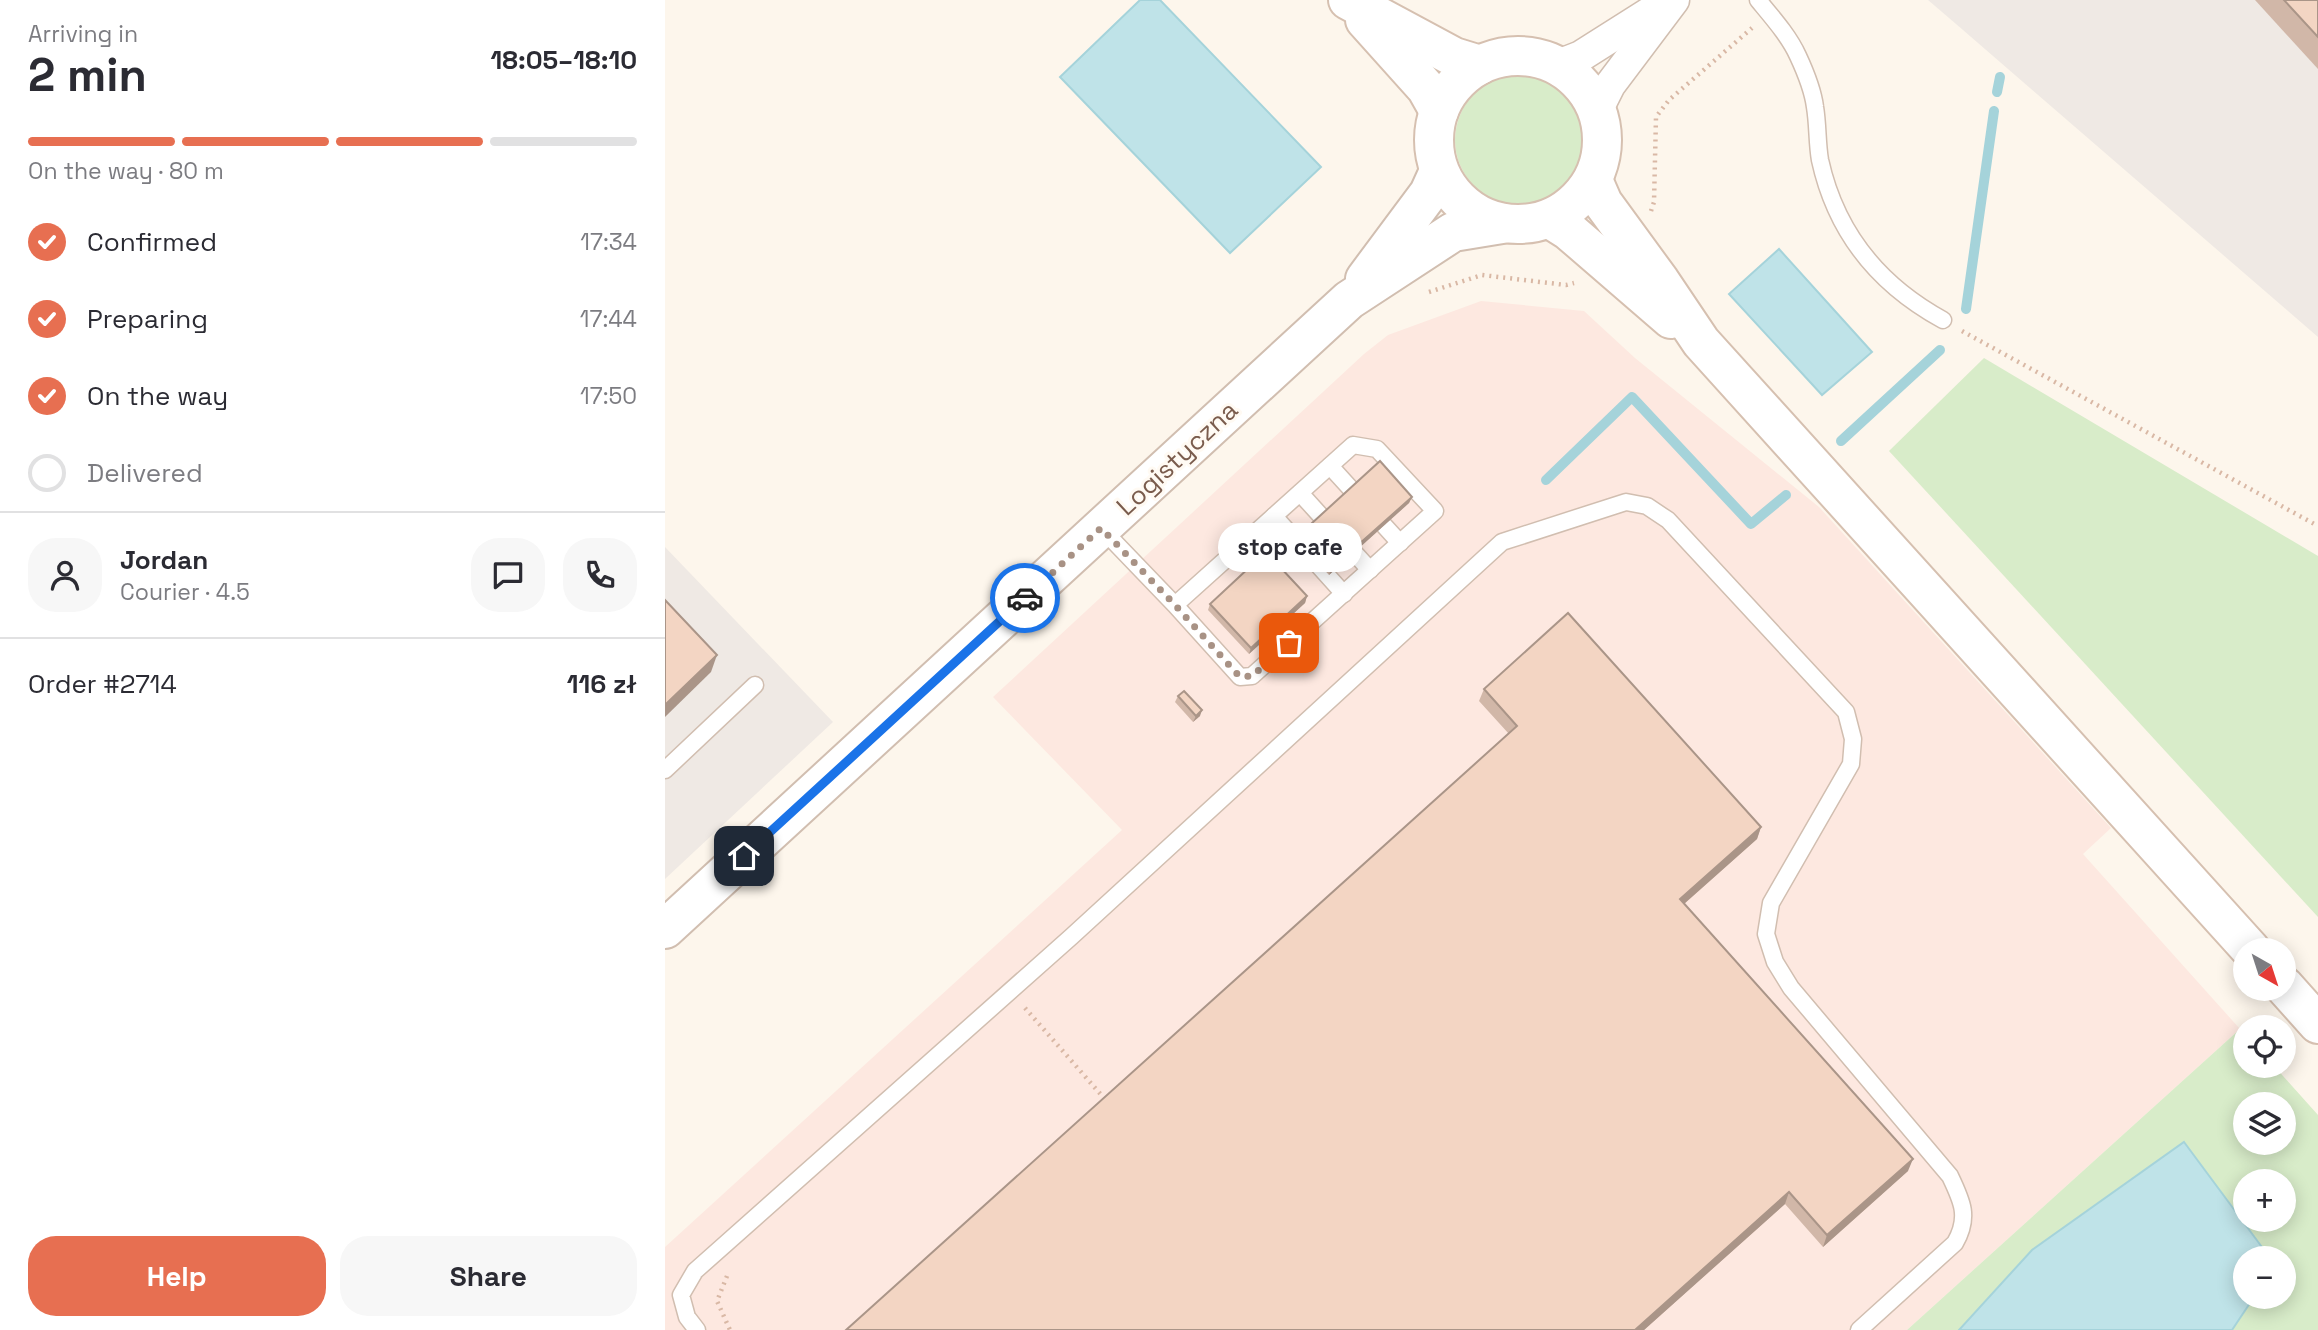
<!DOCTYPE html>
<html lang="en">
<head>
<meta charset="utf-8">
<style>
  body { margin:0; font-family:"Space Grotesk",sans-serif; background:#f7f7f7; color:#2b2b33; height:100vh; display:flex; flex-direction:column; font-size:26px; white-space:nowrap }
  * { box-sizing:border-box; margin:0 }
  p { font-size:23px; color:#7c7c81 }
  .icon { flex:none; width:38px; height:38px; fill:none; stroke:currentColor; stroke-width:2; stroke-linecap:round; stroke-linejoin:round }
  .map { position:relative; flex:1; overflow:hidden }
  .drawer { display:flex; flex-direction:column; background:#fff; width:665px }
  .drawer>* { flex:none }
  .needle { width:46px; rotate:141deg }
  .controls { position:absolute; left:1568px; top:938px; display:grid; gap:14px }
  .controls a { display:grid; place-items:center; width:63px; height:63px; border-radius:50%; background:#fff; box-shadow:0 4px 18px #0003; font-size:35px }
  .pin { position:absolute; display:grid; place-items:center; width:60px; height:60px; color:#fff; margin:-30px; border-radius:14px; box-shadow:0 4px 10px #0006 }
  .courier { position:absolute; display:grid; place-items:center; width:70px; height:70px; margin:-35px; border:5px solid #1a73e8; border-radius:50%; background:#fff; color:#222; box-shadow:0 2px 9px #0007 }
  .bubble { position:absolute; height:49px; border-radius:24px; background:#fff; box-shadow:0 4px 18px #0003; font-size:23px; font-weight:800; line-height:49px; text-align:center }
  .headline em { font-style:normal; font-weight:800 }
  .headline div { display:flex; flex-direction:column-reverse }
  .headline { display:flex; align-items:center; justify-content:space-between; height:119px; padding:0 28px }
  h1 { font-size:46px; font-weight:800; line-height:52px }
  .bar { display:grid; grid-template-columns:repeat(4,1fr); gap:10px 7px; align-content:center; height:84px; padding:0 28px }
  .bar i { height:9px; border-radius:5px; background:#e1e1e2 }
  .bar .on { background:#e76f51 }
  .bar p { grid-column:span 4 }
  .line { display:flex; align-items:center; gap:18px; padding:0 28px; border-top:2px solid #e1e1e2 }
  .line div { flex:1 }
  .round { display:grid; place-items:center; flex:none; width:74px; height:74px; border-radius:28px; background:#f7f7f7 }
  ol { padding:0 28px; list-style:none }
  li { display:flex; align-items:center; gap:21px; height:77px }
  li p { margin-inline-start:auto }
  li .icon { padding:7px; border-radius:50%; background:#e76f51; color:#fff; stroke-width:4 }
  li:last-child { color:#7c7c81 }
  li i { width:38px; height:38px; border:4px solid #e1e1e2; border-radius:50% }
  .cta { display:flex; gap:14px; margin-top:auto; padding:14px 28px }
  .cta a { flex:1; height:80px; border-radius:28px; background:#e76f51; color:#fff; font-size:28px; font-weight:800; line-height:80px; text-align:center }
  .cta a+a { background:#f7f7f7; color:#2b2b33 }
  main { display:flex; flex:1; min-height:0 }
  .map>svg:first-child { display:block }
  .commercial { fill:#fde8e0 }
  .industrial { fill:#efe9e4 }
  .green { fill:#d8ecc9; fill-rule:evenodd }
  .water { fill:#bfe3e8; stroke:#a5d3da; stroke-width:2 }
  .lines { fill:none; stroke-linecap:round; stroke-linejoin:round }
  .stream { stroke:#a5d3da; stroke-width:10 }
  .service-casing { stroke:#d1beb0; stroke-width:19 }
  .minor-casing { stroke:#d1beb0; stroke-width:33 }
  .tertiary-casing { stroke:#d1beb0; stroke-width:42 }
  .secondary-casing { stroke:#d6c0b0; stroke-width:42 }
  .path { stroke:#d9b8a5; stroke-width:4.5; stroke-dasharray:2 5; stroke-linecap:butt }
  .service { stroke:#fff; stroke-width:16 }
  .minor { stroke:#fff; stroke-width:30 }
  .tertiary { stroke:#fff; stroke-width:38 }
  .secondary { stroke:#fff; stroke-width:38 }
  .wall { fill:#d1b7a8 }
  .shaded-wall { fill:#aa9588 }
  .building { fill:#f3d5c3; stroke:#aa9588; stroke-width:2 }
  .done { stroke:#a89285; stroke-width:7; stroke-dasharray:0 12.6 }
  .route { stroke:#1a73e8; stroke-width:9 }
  .labels { text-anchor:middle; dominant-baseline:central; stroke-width:6; stroke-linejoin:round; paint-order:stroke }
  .street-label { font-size:26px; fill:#7a5c4d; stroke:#fffaf3 }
</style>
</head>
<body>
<main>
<section class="drawer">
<div class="headline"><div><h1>2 min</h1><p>Arriving in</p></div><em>18:05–18:10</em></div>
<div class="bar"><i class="on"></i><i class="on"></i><i class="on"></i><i></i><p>On the way · 80 m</p></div>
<ol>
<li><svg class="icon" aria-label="check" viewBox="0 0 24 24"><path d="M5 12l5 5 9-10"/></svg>Confirmed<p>17:34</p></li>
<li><svg class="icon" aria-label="check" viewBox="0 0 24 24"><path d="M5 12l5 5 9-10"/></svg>Preparing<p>17:44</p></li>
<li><svg class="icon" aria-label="check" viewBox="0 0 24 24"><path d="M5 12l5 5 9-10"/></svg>On the way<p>17:50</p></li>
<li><i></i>Delivered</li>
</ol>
<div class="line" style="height:126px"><a class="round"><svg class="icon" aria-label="person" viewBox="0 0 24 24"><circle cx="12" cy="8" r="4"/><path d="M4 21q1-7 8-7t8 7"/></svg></a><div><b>Jordan</b><p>Courier · 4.5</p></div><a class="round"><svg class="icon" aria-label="chat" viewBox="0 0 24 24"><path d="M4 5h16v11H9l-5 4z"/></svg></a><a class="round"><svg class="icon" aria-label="phone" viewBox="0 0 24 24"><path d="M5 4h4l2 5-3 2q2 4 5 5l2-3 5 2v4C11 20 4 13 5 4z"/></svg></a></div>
<div class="line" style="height:91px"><div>Order #2714</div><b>116 zł</b></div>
<div class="cta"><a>Help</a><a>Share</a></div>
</section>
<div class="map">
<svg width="1653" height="1330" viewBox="0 0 1653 1330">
  <rect width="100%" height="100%" fill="#fdf6ec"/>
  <polygon class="commercial" points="816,301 919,311 970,358 1154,507 1446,828 1418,854 1575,1029 1242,1330 0,1330 0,1247 457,830 328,697 699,354 723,335"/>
  <g class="industrial">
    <polygon points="1263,0 1653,0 1653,337 1298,30"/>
    <polygon points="0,547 168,722 0,879"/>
  </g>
  <g class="green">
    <circle cx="855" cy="140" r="65"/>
    <polygon points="1319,358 1653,556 1653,917 1224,451"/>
    <path d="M1575 1029 1580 1034V1066H1609L1653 1115V1330H1567L1589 1297H1619V1258H1605L1519 1142 1367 1250 1294 1330H1242ZM1580 1104H1619V1143H1580ZM1580 1181H1619V1220H1580Z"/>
  </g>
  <g class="water">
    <polygon points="475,0 495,0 656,167 565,253 395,77"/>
    <polygon points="1114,249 1207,352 1157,395 1064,294"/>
    <polygon points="1519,1142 1605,1258 1580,1258 1580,1297 1589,1297 1567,1330 1294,1330 1367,1250"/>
  </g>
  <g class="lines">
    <g class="stream">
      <polyline points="1332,92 1335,77"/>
      <polyline points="1301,309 1329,111"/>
      <polyline points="1176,441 1275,350"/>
      <polyline points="881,480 967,397 1086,524 1121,495"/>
    </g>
    <defs>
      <g id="service">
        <path d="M1093 0C1107 17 1124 36 1133 56 1140 71 1148 91 1150 107 1153 125 1152 143 1155 160 1171 233 1214 285 1278 320"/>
        <polyline points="665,466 735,543"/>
        <polyline points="635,493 705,570"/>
        <polyline points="609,516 679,594"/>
        <polyline points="436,528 510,605 575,677 587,676 770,511 712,449 688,445 510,605"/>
        <polyline points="0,770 90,685"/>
        <path d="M32 1330 22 1317 16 1295 30 1271 406 937 837 542 961 502 982 506 1003 520 1181 712 1188 739 1186 764 1106 903 1101 934 1110 962 1126 988 1285 1176C1297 1201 1305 1217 1290 1243L1194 1330"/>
      </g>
      <g id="minor">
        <polyline points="893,65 916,56 998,4"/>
        <polyline points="933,109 945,85 1009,0"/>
      </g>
      <g id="tertiary">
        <polyline points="700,279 764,193 774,171"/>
        <polyline points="0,929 684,300 788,232 837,224"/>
      </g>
      <g id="secondary">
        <polyline points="683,0 789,57 815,65"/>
        <polyline points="700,20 761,88 774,111"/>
        <circle cx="853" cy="140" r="84"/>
        <polyline points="928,180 938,203 995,281 1036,342 1586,950"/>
        <polyline points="885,219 904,231 1006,319"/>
        <polyline points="1619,986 1653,1024"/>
      </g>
    </defs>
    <use href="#service" class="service-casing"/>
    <use href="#minor" class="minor-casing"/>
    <use href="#tertiary" class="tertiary-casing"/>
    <use href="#secondary" class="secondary-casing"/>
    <g class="path">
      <polyline points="986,211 989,202 991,117 1004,100 1087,28"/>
      <polyline points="764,292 817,275 901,285 909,283"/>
      <polyline points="1297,331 1653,526"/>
      <polyline points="360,1008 439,1098"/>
      <polyline points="62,1276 52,1301 65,1330"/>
    </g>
    <use href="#service" class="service"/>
    <use href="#minor" class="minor"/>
    <use href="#tertiary" class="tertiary"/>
    <use href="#secondary" class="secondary"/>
  </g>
  <g class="wall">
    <polygon points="1590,0 1653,0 1653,69"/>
    <polygon points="747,497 744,503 664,575 632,540 635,534"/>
    <polygon points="642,596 640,603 584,654 543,610 545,604"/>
    <polygon points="819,689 1096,827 1092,839 1019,904 1243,1171 1158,1247 1120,1204 979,1330 181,1330 844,734 814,701"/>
    <polygon points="513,696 535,716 528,722 510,702"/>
  </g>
  <g class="shaded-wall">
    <polygon points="747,497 744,503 664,575 666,569"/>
    <polygon points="642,596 640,603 584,654 586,648"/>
    <polygon points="52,655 46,672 0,717 0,705"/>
    <polygon points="537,710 535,716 528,722 531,716"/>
    <polygon points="1096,827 1092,839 1011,911 1015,899"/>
    <polygon points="1248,1159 1243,1171 1158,1247 1162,1235"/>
    <polygon points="1124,1192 1120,1204 979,1330 970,1330"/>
  </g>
  <g class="building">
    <polygon points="1619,0 1653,0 1653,37"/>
    <polygon points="715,461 747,497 666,569 635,534"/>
    <polygon points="601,552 642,596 586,648 545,604"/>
    <polygon points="0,600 52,655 0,705"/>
    <polygon points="903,613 1096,827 1015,899 1248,1159 1162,1235 1124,1192 970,1330 181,1330 852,726 819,689"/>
    <polygon points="519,691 537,710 531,716 513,696"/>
  </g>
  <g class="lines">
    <polyline class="done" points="360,598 436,528 510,605 575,677 587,676 624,643"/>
    <polyline class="route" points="79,856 360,598"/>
  </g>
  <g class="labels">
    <g class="street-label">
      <text transform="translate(512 458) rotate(-43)">Logistyczna</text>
    </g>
  </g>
</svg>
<div class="controls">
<a><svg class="needle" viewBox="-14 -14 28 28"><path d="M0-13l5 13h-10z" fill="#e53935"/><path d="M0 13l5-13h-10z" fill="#7c7c81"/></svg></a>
<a><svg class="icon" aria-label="locate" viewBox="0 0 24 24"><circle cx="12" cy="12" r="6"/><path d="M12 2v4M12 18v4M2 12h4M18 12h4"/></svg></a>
<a><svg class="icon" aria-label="layers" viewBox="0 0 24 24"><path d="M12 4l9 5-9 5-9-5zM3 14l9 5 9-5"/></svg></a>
<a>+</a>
<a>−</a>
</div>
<div class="pin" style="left:624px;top:643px;background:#ea580c"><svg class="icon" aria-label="bag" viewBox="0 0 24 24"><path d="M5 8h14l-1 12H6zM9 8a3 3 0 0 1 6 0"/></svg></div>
<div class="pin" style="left:79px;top:856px;background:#1f2937"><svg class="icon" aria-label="home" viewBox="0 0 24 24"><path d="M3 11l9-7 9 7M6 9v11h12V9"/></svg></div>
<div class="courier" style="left:360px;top:598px"><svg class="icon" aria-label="car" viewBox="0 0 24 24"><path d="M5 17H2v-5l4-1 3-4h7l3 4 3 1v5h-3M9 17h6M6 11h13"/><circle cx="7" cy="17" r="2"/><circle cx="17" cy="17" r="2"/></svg></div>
<div class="bubble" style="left:553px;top:523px;width:144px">stop cafe</div>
</div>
</main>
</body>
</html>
